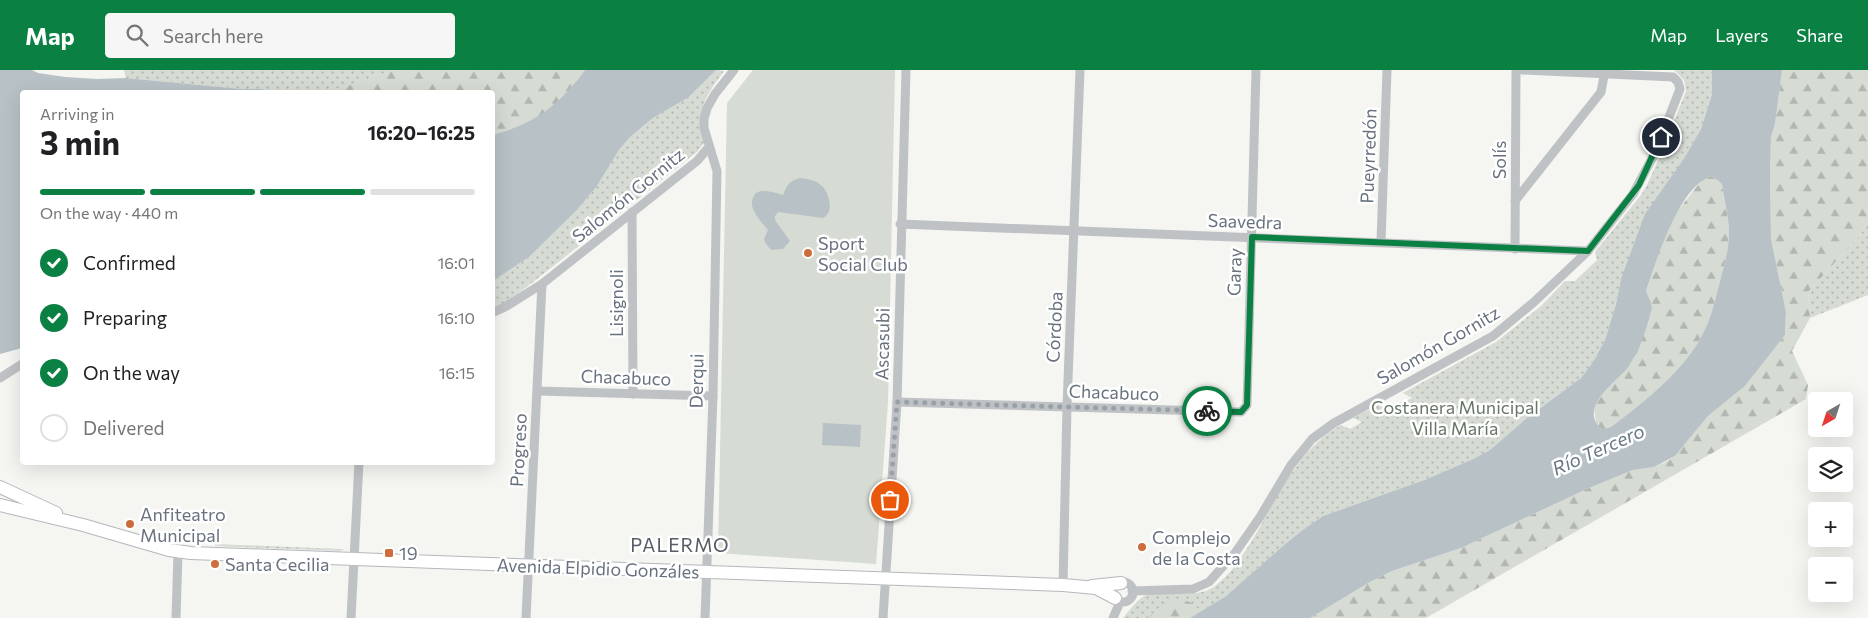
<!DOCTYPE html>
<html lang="en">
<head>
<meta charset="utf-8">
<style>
  body { margin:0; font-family:Commissioner,sans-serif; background:#f6f6f6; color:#202124; height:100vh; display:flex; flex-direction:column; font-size:19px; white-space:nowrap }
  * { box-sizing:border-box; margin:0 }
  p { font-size:16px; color:#757577 }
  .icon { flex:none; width:28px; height:28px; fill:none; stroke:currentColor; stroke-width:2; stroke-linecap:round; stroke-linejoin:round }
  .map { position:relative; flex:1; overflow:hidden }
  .panel { position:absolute; left:20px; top:20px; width:475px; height:375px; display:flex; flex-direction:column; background:#fff; border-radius:5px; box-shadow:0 5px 20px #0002 }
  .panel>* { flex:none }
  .needle { width:32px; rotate:219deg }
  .fabs { position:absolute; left:1808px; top:322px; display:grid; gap:10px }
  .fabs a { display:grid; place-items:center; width:45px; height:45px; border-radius:5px; background:#fff; box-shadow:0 5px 20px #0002; font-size:25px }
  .pin { position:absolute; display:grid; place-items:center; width:42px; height:42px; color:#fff; margin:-21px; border:2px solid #fff; border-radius:50%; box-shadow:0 1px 5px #0007 }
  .courier { position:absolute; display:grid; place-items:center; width:50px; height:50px; margin:-25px; border:4px solid #0b8043; border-radius:50%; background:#fff; color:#222; box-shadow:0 1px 6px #0007 }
  .headline em { font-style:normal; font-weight:700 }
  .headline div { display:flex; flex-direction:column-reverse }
  .headline { display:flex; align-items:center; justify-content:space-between; height:85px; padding:0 20px }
  h1 { font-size:32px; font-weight:700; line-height:38px }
  .bar { display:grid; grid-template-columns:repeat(4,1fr); gap:8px 5px; align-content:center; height:60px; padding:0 20px }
  .bar i { height:6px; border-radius:4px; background:#e0e0e0 }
  .bar .selected { background:#0b8043 }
  .bar p { grid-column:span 4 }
  ol { padding:0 20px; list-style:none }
  li { display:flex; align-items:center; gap:15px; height:55px }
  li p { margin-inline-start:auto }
  li .icon { padding:5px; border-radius:50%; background:#0b8043; color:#fff; stroke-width:4 }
  li:last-child { color:#757577 }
  li i { width:28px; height:28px; border:2px solid #e0e0e0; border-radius:50% }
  header { display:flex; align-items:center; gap:30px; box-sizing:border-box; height:70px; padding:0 25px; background:#0b8043; color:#fff }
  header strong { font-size:24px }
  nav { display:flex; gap:28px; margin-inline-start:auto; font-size:18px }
  .search { width:350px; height:45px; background:#f6f6f6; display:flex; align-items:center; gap:12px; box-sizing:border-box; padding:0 18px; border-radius:5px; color:#757577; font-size:19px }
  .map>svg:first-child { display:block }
  .green { fill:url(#green-dots) }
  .forest { fill:url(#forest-firs) }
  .pitch { fill:#d6dbd4 }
  .water { fill:#b8c1c5; fill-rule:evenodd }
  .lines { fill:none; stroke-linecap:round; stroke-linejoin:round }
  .secondary-casing { stroke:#b4b7bc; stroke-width:14 }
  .street { stroke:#bfc2c5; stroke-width:9 }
  .secondary { stroke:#fff; stroke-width:12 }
  .done { stroke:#99a0a7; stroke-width:5; stroke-dasharray:0 9 }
  .route { stroke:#0b8043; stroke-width:6 }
  .poi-dot { fill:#cc6d3b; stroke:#fff; stroke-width:2 }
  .labels { text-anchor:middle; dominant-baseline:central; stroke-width:5; stroke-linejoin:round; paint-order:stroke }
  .street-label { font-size:18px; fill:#68727f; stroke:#fff }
  .poi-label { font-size:18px; fill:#68727f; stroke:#fff; text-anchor:start }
  .park-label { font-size:18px; fill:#677766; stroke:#fff }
  .water-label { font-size:19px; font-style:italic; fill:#697983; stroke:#fff }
  .neighbourhood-label { font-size:19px; letter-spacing:1px; fill:#555c65; stroke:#fff }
</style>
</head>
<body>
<header>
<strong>Map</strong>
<div class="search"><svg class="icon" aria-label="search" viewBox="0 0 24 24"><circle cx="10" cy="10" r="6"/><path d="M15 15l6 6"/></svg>Search here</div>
<nav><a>Map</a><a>Layers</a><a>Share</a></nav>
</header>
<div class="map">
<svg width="1868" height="548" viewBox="0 0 1868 548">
  <defs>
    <pattern id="green-dots" width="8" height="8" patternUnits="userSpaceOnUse" patternTransform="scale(1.25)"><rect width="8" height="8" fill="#d6dbd4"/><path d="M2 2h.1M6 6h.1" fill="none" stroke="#b1b6b1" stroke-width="1.8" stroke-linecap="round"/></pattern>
    <pattern id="forest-firs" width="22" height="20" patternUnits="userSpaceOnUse" patternTransform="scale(1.25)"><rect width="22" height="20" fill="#d6dbd4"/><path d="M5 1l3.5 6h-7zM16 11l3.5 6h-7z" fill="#b1b6b1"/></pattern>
  </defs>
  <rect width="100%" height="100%" fill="#f5f5f2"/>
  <g class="green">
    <polygon points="124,0 394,0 328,22 279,22 261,19 241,19 126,8"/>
    <path d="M716 0 724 1C702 32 699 34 705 72L697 82 537 209 508 231 493 238V211L529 187 577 140 597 116 619 80 630 67 653 48 689 27Z"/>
    <path d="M1674 0H1712V23L1701 59 1683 90 1621 209 1616 234 1605 270 1593 292 1581 308 1527 348 1490 380 1473 389 1427 409 1323 446 1304 459 1284 475 1226 526 1190 548H1123C1129 541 1136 531 1144 526 1166 515 1193 532 1215 516 1230 505 1241 488 1251 472 1277 430 1296 380 1341 355L1350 359 1362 352 1353 348 1378 335 1389 339 1412 328 1403 323 1496 272 1541 236 1565 211H1575L1597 190 1595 182 1641 125 1647 115 1660 86 1686 21 1684 10Z"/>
    <polygon points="1868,151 1868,225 1810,248 1808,222 1860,165"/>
    <polygon points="215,474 341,479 345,479 340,481 215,476"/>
  </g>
  <g class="forest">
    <path d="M394 0H585C578 8 572 17 565 25 547 46 518 58 493 65L492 22H328Z"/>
    <polygon points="1782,0 1868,0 1868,151 1860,165 1808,222 1810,248 1792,281 1808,315 1806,329 1426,548 1310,548 1370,512 1392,501 1461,478 1589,418 1633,400 1654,397 1666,392 1675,386 1708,346 1745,316 1785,265 1786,242 1771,169 1770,105 1771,67 1775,54"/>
    <path d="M1712 106 1722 114C1724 130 1729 147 1729 163 1729 181 1723 198 1719 215 1715 230 1712 245 1705 259 1688 298 1644 332 1611 357L1604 359 1599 357 1596 352 1594 339 1596 333 1605 321 1628 297 1637 282 1652 238 1646 221 1664 168 1676 143 1698 115 1705 108Z"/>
    <polygon points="1182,529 1194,534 1200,541 1190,548 1148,548 1163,534"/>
  </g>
  <polygon class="pitch" points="753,0 895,0 888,332 876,494 718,483 727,33"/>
  <g class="water">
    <polygon points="0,0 32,0 38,3 65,7 97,9 126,8 241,19 261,19 279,22 22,22 22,278 0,284"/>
    <path d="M585 0H716L689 27 653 48 630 67 619 80 597 116 577 140 529 187 493 211V65C537 52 557 37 585 0Z"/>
    <path d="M1712 0H1782L1775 54 1771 67 1770 105 1771 169 1786 242 1785 265 1745 316 1708 346 1675 386 1654 397 1633 400 1589 418 1461 478 1392 501 1370 512 1310 548H1190L1226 526 1284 475 1304 459 1323 446 1427 409 1473 389 1490 380 1527 348 1581 308 1593 292 1605 270 1616 234 1621 209 1645 144 1683 90 1701 59 1712 24ZM1712 106 1722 114C1724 130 1729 147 1729 163 1729 181 1723 198 1719 215 1715 230 1712 245 1705 259 1688 298 1644 332 1611 357 1605 359 1601 359 1597 354 1583 333 1618 311 1629 296 1631 292 1634 287 1637 283 1643 269 1648 253 1652 238L1651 233 1646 221C1656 192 1679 115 1712 106Z"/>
    <path d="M800 108C808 109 816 110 822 116 830 124 834 143 823 148L778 142 775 146V150L790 171 783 179 771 180 766 174 764 169 768 160C761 151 748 139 753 128 755 123 758 121 763 121 769 121 777 123 783 125 787 115 789 111 800 108Z"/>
    <polygon points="823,353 861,355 860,377 822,375"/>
  </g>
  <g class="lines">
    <defs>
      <g id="secondary">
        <polyline points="0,417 56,443"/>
        <polyline points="0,435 83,455 169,480 191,483 1063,515 1096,518 1115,528"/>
        <polyline points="1092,516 1121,513"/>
      </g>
    </defs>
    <use href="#secondary" class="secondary-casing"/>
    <g class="street">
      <polyline points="1515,131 1601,22 1605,0"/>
      <polyline points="632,142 633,324"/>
      <polyline points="900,154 1588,181"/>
      <polyline points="1381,172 1387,0"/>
      <polyline points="1515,179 1516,0"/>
      <polyline points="492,243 505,237 542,214 697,91 709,77"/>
      <polyline points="0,308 22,294"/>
      <polyline points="538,321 713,326"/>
      <polyline points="897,332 1241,342 1247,335 1256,0"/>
      <circle cx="1123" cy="522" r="10"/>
      <polyline points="1063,515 1067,336 1080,0"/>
      <polyline points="1132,521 1193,519 1209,512 1235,483 1260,447 1291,395 1312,369 1334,353 1493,266 1534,232 1588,181 1633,124 1655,83 1680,19 1678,12 1673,7 1522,0"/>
      <polyline points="176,548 178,482"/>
      <polyline points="351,548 359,392"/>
      <polyline points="526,548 542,214"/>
      <polyline points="705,548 713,326 717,101 704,58 704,49 707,38 715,24 734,0"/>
      <polyline points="883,548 897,332 906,0"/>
      <polyline points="1113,548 1120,532"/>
    </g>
    <use href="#secondary" class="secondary"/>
  </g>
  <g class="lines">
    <polyline class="done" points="890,430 897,332 1207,341"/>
    <polyline class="route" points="1207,341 1241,342 1247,335 1252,167 1588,181 1639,115 1661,67"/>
  </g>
  <g class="poi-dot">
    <circle cx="808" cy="183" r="5"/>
    <circle cx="130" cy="454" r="5"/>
    <circle cx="1142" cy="477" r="5"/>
    <rect x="384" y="478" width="10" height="10" rx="2.5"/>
    <circle cx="215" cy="494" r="5"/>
  </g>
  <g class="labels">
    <g class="street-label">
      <text transform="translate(1368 86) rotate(-88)">Pueyrredón</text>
      <text transform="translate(1499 90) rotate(-90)">Solís</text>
      <text transform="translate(628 125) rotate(-39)">Salomón Gornitz</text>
      <text transform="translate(1245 151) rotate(2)">Saavedra</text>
      <text transform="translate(1234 202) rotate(-88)">Garay</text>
      <text transform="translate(616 233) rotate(-90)">Lisignoli</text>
      <text transform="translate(1054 257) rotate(-87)">Córdoba</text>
      <text transform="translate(882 274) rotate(-89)">Ascasubi</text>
      <text transform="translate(1438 275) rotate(-30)">Salomón Gornitz</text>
      <text transform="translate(626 307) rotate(2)">Chacabuco</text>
      <text transform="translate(696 311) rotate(-89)">Derqui</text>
      <text transform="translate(1114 322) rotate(2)">Chacabuco</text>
      <text transform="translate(518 380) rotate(-87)">Progreso</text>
      <text transform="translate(598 498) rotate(2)">Avenida Elpidio Gonzáles</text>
    </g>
    <g class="poi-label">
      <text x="818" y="173">Sport<tspan x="818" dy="21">Social Club</tspan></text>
      <text x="140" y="444">Anfiteatro<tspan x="140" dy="21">Municipal</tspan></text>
      <text x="1152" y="467">Complejo<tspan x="1152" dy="21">de la Costa</tspan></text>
      <text x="399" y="483">19</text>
      <text x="225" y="494">Santa Cecilia</text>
    </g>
    <g class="park-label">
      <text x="1455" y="337">Costanera Municipal<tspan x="1455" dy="21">Villa María</tspan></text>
    </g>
    <g class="water-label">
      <text transform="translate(1598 379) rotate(-24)">Río Tercero</text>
    </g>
    <g class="neighbourhood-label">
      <text x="680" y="474">PALERMO</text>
    </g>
  </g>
</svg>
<div class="fabs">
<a><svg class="needle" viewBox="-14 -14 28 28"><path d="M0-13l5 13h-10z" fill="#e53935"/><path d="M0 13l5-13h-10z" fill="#757577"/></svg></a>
<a><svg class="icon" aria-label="layers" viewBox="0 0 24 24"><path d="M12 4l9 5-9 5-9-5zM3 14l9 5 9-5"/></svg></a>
<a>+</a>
<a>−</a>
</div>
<div class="pin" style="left:890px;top:430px;background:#ea580c"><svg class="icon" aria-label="bag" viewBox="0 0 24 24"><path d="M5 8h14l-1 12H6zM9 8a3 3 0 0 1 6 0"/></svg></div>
<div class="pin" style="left:1661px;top:67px;background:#1f2937"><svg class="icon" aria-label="home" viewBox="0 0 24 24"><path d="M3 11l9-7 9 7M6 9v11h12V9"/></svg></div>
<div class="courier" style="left:1207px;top:341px"><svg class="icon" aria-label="bike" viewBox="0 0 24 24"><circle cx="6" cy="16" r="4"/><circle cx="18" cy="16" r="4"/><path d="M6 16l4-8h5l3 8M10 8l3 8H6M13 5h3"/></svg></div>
<section class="panel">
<div class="headline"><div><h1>3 min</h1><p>Arriving in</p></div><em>16:20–16:25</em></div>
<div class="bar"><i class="selected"></i><i class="selected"></i><i class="selected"></i><i></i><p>On the way · 440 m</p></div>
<ol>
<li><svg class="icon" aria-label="check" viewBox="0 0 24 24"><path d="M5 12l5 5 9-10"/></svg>Confirmed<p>16:01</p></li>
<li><svg class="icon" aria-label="check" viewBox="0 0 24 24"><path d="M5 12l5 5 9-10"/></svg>Preparing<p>16:10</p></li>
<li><svg class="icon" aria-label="check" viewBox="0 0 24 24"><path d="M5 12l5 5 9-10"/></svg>On the way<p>16:15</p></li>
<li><i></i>Delivered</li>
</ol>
</section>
</div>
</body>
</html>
